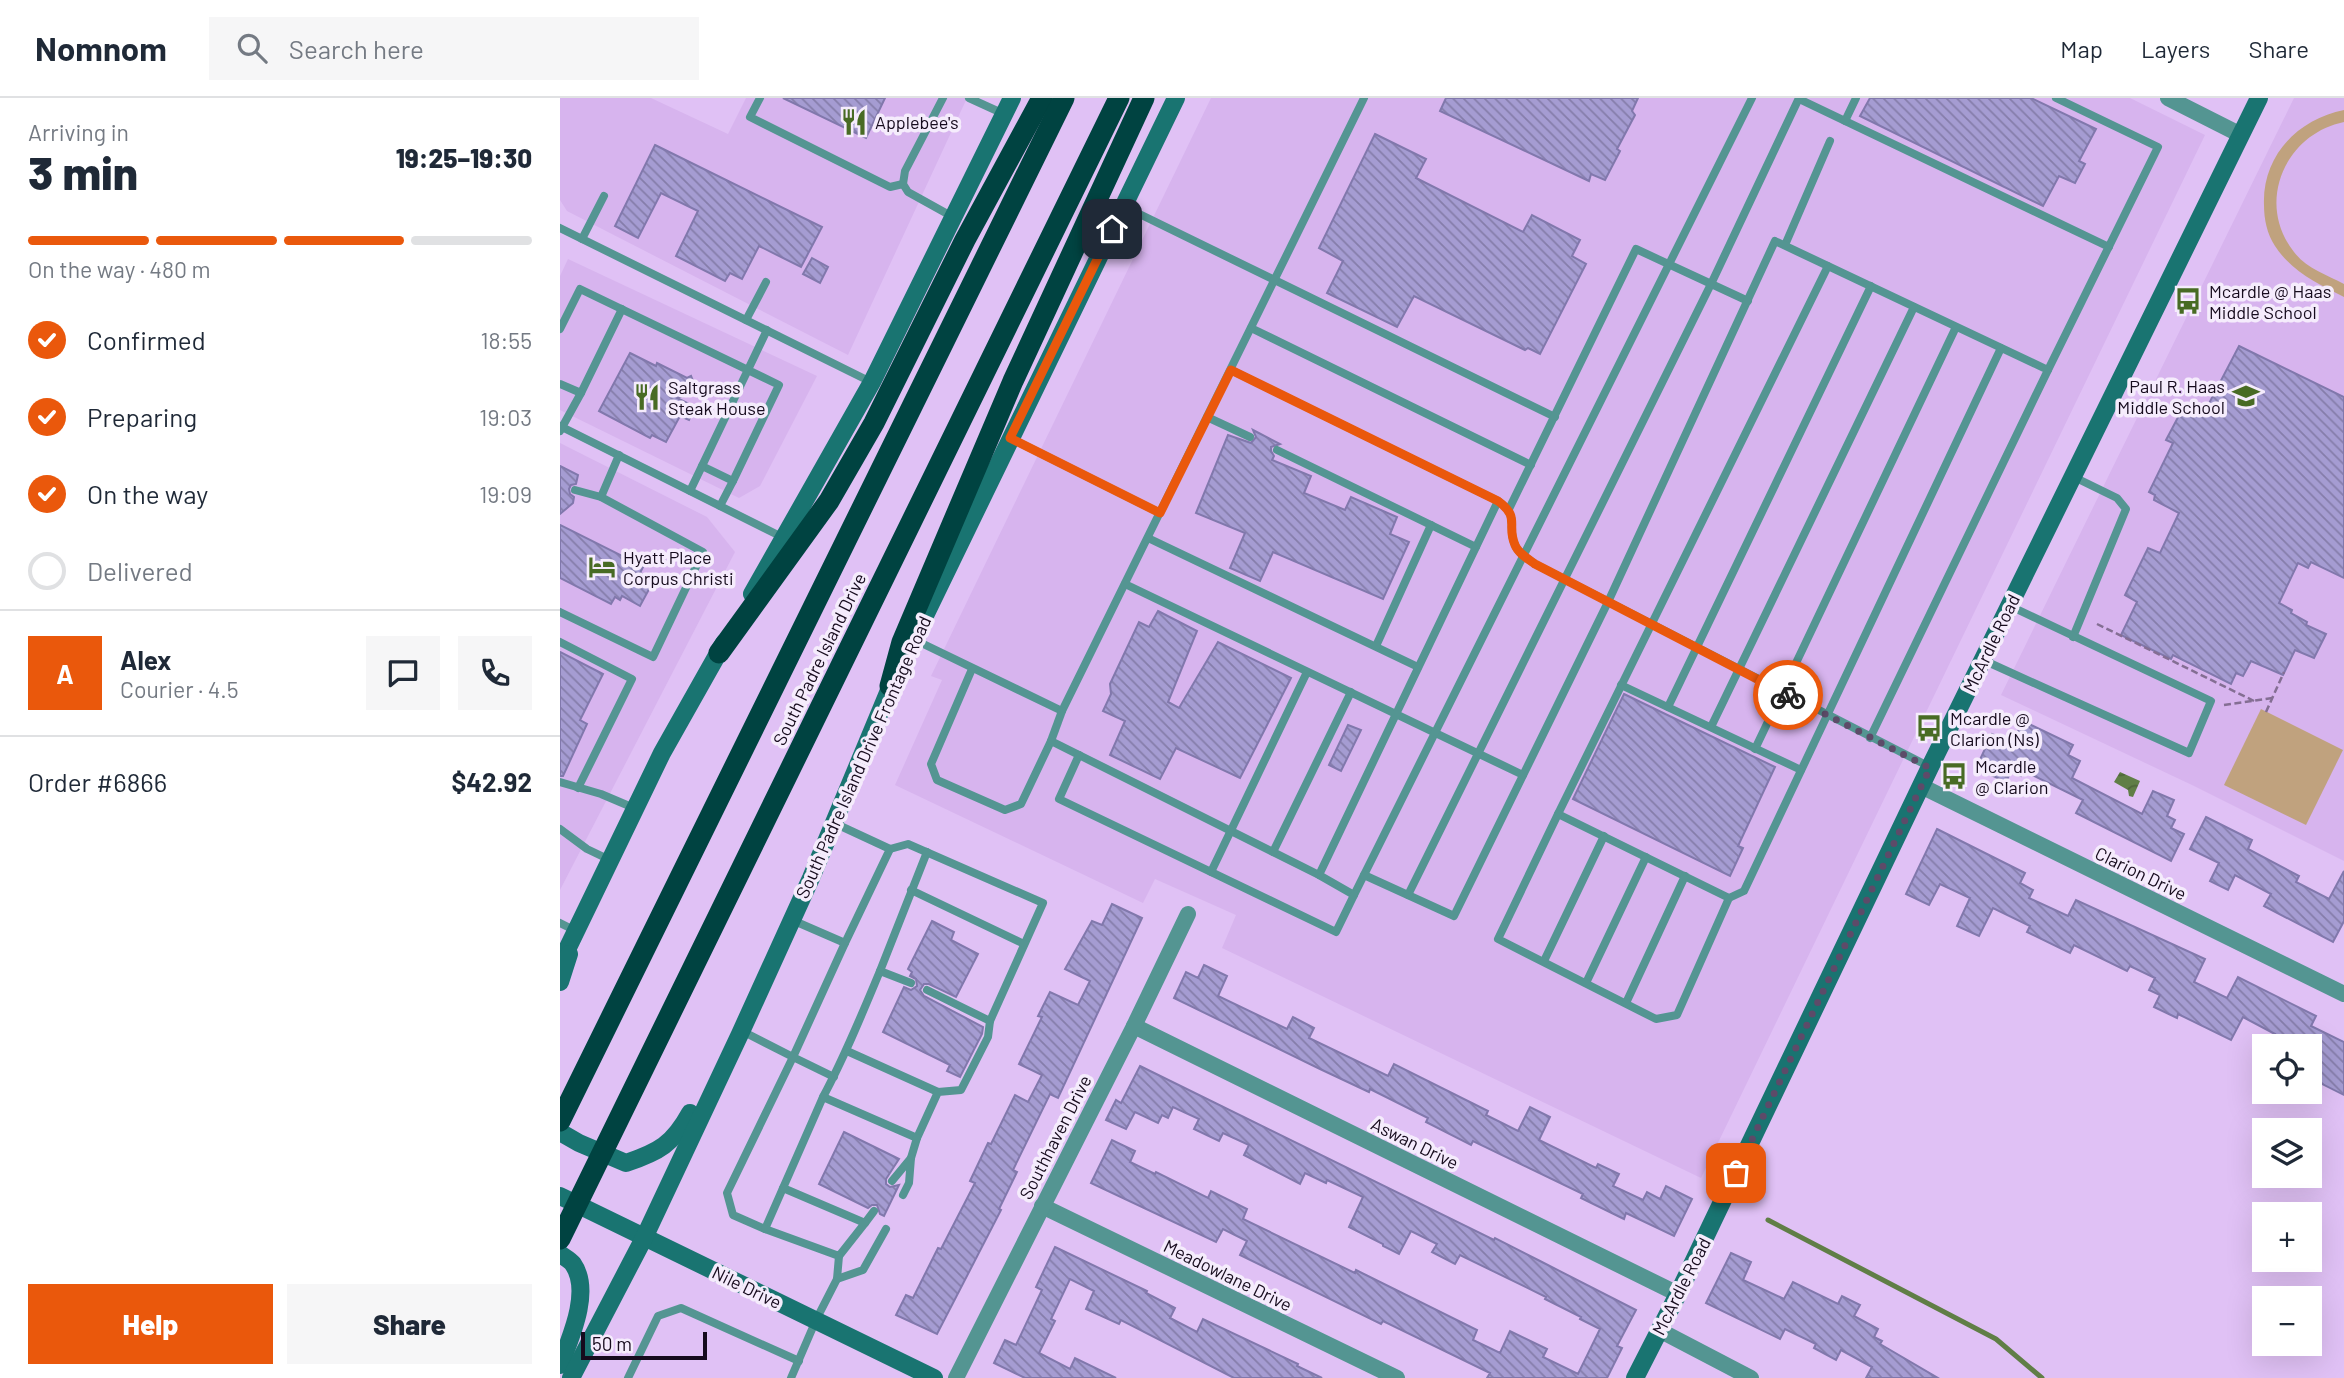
<!DOCTYPE html>
<html lang="en">
<head>
<meta charset="utf-8">
<style>
  body { margin:0; font-family:Barlow,sans-serif; background:#f6f6f7; color:#1f2937; height:100vh; display:flex; flex-direction:column; font-size:26px; white-space:nowrap }
  * { box-sizing:border-box; margin:0 }
  p { font-size:23px; color:#747a83 }
  .icon { flex:none; width:38px; height:38px; fill:none; stroke:currentColor; stroke-width:2; stroke-linecap:round; stroke-linejoin:round }
  .map { position:relative; flex:1; overflow:hidden }
  .details { display:flex; flex-direction:column; background:#fff; width:560px }
  .details>* { flex:none }
  .fabs { position:absolute; left:1692px; top:936px; display:grid; gap:14px }
  .fabs a { display:grid; place-items:center; width:70px; height:70px; border-radius:0px; background:#fff; box-shadow:0 7px 28px #0002; font-size:35px }
  .scale { position:absolute; left:21px; bottom:18px; width:126px; box-sizing:border-box; padding-left:7px; border:4px solid #160b1d; border-top:0; font-size:19px; line-height:24px; white-space:nowrap; color:#160b1d; -webkit-text-stroke:5px #f5ecfc; paint-order:stroke }
  .pin { position:absolute; display:grid; place-items:center; width:60px; height:60px; color:#fff; margin:-30px; border-radius:14px; box-shadow:0 4px 10px #0006 }
  .courier { position:absolute; display:grid; place-items:center; width:70px; height:70px; margin:-35px; border:5px solid #ea580c; border-radius:50%; background:#fff; color:#222; box-shadow:0 2px 9px #0007 }
  .overview em { font-style:normal; font-weight:800 }
  .overview div { display:flex; flex-direction:column-reverse }
  .overview { display:flex; align-items:center; justify-content:space-between; height:119px; padding:0 28px }
  h1 { font-size:46px; font-weight:800; line-height:52px }
  .bar { display:grid; grid-template-columns:repeat(4,1fr); gap:10px 7px; align-content:center; height:84px; padding:0 28px }
  .bar i { height:9px; border-radius:5px; background:#e0e1e3 }
  .bar .on { background:#ea580c }
  .bar p { grid-column:span 4 }
  .line { display:flex; align-items:center; gap:18px; padding:0 28px; border-top:2px solid #e0e1e3 }
  .line div { flex:1 }
  .round { display:grid; place-items:center; flex:none; width:74px; height:74px; border-radius:0px; background:#f6f6f7 }
  ol { padding:0 28px; list-style:none }
  li { display:flex; align-items:center; gap:21px; height:77px }
  li p { margin-inline-start:auto }
  li .icon { padding:7px; border-radius:50%; background:#ea580c; color:#fff; stroke-width:4 }
  li:last-child { color:#747a83 }
  li i { width:38px; height:38px; border:4px solid #e0e1e3; border-radius:50% }
  .cta { display:flex; gap:14px; margin-top:auto; padding:14px 28px }
  .cta a { flex:1; height:80px; border-radius:0px; background:#ea580c; color:#fff; font-size:28px; font-weight:800; line-height:80px; text-align:center }
  .cta a+a { background:#f6f6f7; color:#1f2937 }
  header { display:flex; align-items:center; gap:42px; box-sizing:border-box; height:98px; padding:0 35px; background:#fff; border-bottom:2px solid #e0e1e3 }
  header strong { font-size:33px }
  nav { display:flex; gap:38px; margin-inline-start:auto; font-size:24px }
  .search { width:490px; height:63px; background:#f6f6f7; display:flex; align-items:center; gap:18px; box-sizing:border-box; padding:0 24px; border-radius:0px; color:#747a83; font-size:26px }
  main { display:flex; flex:1; min-height:0 }
  .map>svg:first-child { display:block }
  .built { fill:#d7b4ee }
  .green { fill:#c0a27e }
  .water { fill:url(#water-waves) }
  .lines { fill:none; stroke-linecap:round; stroke-linejoin:round }
  .stream { stroke:#607e46; stroke-width:5 }
  .building { fill:url(#building-back-hatch); stroke:#8178ac; stroke-width:2 }
  .path { stroke:#846e93; stroke-width:2.5; stroke-dasharray:7 3.5; stroke-linecap:butt }
  .service { stroke:#549592; stroke-width:8 }
  .minor { stroke:#549592; stroke-width:16 }
  .secondary { stroke:#197471; stroke-width:18 }
  .motorway { stroke:#004341; stroke-width:21 }
  .done { stroke:#5d4b69; stroke-width:7; stroke-dasharray:0 12.6 }
  .route { stroke:#ea580c; stroke-width:9 }
  .labels { text-anchor:middle; dominant-baseline:central; stroke-width:7; stroke-linejoin:round; paint-order:stroke }
  .poi-label { font-size:18px; fill:#160b1d; stroke:#f5ecfc; text-anchor:start }
  .street-label { font-size:18px; fill:#160b1d; stroke:#f5ecfc }
</style>
</head>
<body>
<header>
<strong>Nomnom</strong>
<div class="search"><svg class="icon" aria-label="search" viewBox="0 0 24 24"><circle cx="10" cy="10" r="6"/><path d="M15 15l6 6"/></svg>Search here</div>
<nav><a>Map</a><a>Layers</a><a>Share</a></nav>
</header>
<main>
<section class="details">
<div class="overview"><div><h1>3 min</h1><p>Arriving in</p></div><em>19:25–19:30</em></div>
<div class="bar"><i class="on"></i><i class="on"></i><i class="on"></i><i></i><p>On the way · 480 m</p></div>
<ol>
<li><svg class="icon" aria-label="check" viewBox="0 0 24 24"><path d="M5 12l5 5 9-10"/></svg>Confirmed<p>18:55</p></li>
<li><svg class="icon" aria-label="check" viewBox="0 0 24 24"><path d="M5 12l5 5 9-10"/></svg>Preparing<p>19:03</p></li>
<li><svg class="icon" aria-label="check" viewBox="0 0 24 24"><path d="M5 12l5 5 9-10"/></svg>On the way<p>19:09</p></li>
<li><i></i>Delivered</li>
</ol>
<div class="line" style="height:126px"><b class="round" style="background:#ea580c;color:#fff">A</b><div><b>Alex</b><p>Courier · 4.5</p></div><a class="round"><svg class="icon" aria-label="chat" viewBox="0 0 24 24"><path d="M4 5h16v11H9l-5 4z"/></svg></a><a class="round"><svg class="icon" aria-label="phone" viewBox="0 0 24 24"><path d="M5 4h4l2 5-3 2q2 4 5 5l2-3 5 2v4C11 20 4 13 5 4z"/></svg></a></div>
<div class="line" style="height:91px"><div>Order #6866</div><b>$42.92</b></div>
<div class="cta"><a>Help</a><a>Share</a></div>
</section>
<div class="map">
<svg width="1784" height="1280" viewBox="0 0 1784 1280">
  <defs>
    <pattern id="water-waves" width="16" height="10" patternUnits="userSpaceOnUse" patternTransform="scale(1.75)"><rect width="16" height="10" fill="#607e46"/><path d="M0 5q4-4 8 0t8 0" fill="none" stroke="#4e653a"/></pattern>
    <pattern id="building-back-hatch" width="6" height="6" patternUnits="userSpaceOnUse" patternTransform="scale(1.75)"><rect width="6" height="6" fill="#a59cd2"/><path d="M-1 5l2 2M0 0l6 6M5-1l2 2" fill="none" stroke="#857daa"/></pattern>
  </defs>
  <rect width="100%" height="100%" fill="#e0c1f5"/>
  <g class="built">
    <polygon points="0,0 91,0 168,36 186,0 407,0 288,257 7,113 0,102"/>
    <polygon points="651,0 1570,0 1645,37 1141,1080 662,850 676,817 595,781 583,805 335,687 382,582 371,578"/>
    <polygon points="1734,0 1784,0 1784,763 1632,687 1441,597"/>
    <polygon points="8,161 257,278 200,388 179,400 0,312 0,178"/>
    <polygon points="0,345 147,419 175,454 0,792"/>
  </g>
  <g class="green">
    <path d="M1784 12V24C1725 36 1695 105 1734 154 1746 170 1767 177 1784 186V199C1758 186 1732 174 1715 148 1707 136 1704 121 1704 107 1702 58 1738 21 1784 12Z"/>
    <polygon points="1701,611 1783,652 1746,727 1664,687"/>
  </g>
  <polygon class="water" points="1560,674 1580,683 1573,699 1569,698 1568,692 1554,684"/>
  <g class="lines">
    <polyline class="stream" points="1208,1122 1436,1241 1482,1280"/>
  </g>
  <g class="building">
    <polygon points="223,0 325,0 306,40"/>
    <polygon points="886,0 1078,0 1072,13 1075,17 1057,51 1060,53 1045,82 1031,76 1029,83 880,13"/>
    <polygon points="1310,0 1471,0 1536,31 1519,63 1525,66 1515,85 1499,78 1483,108 1300,18"/>
    <polygon points="815,36 866,61 856,80 963,134 972,117 1020,142 1012,158 1026,166 980,256 968,250 965,252 854,198 837,229 767,195 783,163 759,150"/>
    <polygon points="95,47 262,129 241,169 199,148 182,181 170,175 165,183 116,158 138,113 101,95 78,140 55,128"/>
    <polygon points="252,160 268,169 260,185 243,176"/>
    <polygon points="1679,248 1784,299 1784,480 1751,464 1748,470 1738,465 1719,505 1732,512 1731,515 1747,524 1746,527 1766,536 1754,560 1735,552 1723,577 1691,563 1683,578 1676,575 1671,586 1613,557 1611,561 1561,537 1577,504 1565,497 1588,450 1600,455 1619,415 1594,402 1595,397 1589,394 1613,345 1606,342 1625,306 1644,315"/>
    <polygon points="70,255 96,268 97,265 127,280 131,278 137,293 117,300 135,309 129,322 120,318 106,344 92,337 90,340 39,313"/>
    <polygon points="693,332 720,346 711,349 711,353 714,358 712,362 751,378 744,395 785,412 791,399 837,419 830,436 849,444 823,501 713,454 700,483 670,470 685,435 636,415 668,337 691,345 696,339"/>
    <polygon points="0,368 18,377 16,386 11,387 9,391 10,396 14,399 13,405 0,416"/>
    <polygon points="0,427 70,462 73,455 86,463 80,475 94,482 80,508 62,498 60,502 55,499 51,506 0,480"/>
    <polygon points="598,513 637,533 608,604 619,610 658,544 731,580 680,680 616,650 600,681 550,657 565,623 543,613 551,596 550,586 579,524 589,529"/>
    <polygon points="0,554 43,576 20,622 27,626 3,678 0,678"/>
    <polygon points="1064,596 1215,669 1178,748 1183,750 1170,778 1013,701"/>
    <polygon points="1463,623 1513,647 1508,657 1520,663 1512,680 1582,716 1593,693 1614,702 1607,718 1615,722 1611,730 1624,736 1611,763 1516,715 1523,702 1464,673 1461,678 1451,673 1446,684 1416,670 1432,636 1452,646"/>
    <polygon points="788,627 801,632 781,673 769,667"/>
    <polygon points="1646,719 1692,742 1688,751 1739,778 1736,784 1769,801 1784,773 1784,823 1773,844 1704,808 1711,796 1675,777 1668,792 1650,783 1659,765 1630,751"/>
    <polygon points="1377,731 1465,775 1460,785 1473,792 1469,800 1508,818 1516,802 1645,861 1634,884 1667,900 1678,879 1756,918 1751,928 1784,944 1784,997 1750,980 1750,948 1708,948 1715,936 1683,919 1671,942 1618,916 1617,920 1594,909 1600,897 1589,892 1595,880 1570,868 1567,873 1514,847 1510,855 1467,834 1470,828 1433,810 1419,838 1397,828 1410,800 1380,786 1369,807 1346,796"/>
    <polygon points="552,806 582,820 498,1000 490,996 453,1072 457,1074 439,1111 441,1112 377,1236 336,1217 346,1197 353,1200 378,1150 381,1151 415,1085 410,1083 428,1045 431,1046 455,997 468,1004 482,977 459,966 482,919 478,918 490,894 518,907 530,883 505,871 532,823 542,827"/>
    <polygon points="372,823 394,834 391,842 418,856 396,899 369,886 364,886 360,892 364,898 423,929 422,936 400,979 387,973 390,967 323,934 344,889 351,892 357,888 356,881 350,878 352,874 348,871"/>
    <polygon points="644,867 667,878 658,898 727,931 733,919 754,930 749,940 828,978 834,966 928,1013 926,1017 958,1033 970,1009 990,1019 979,1042 1036,1070 1038,1066 1059,1076 1053,1088 1083,1102 1087,1094 1100,1101 1106,1088 1132,1101 1114,1138 1066,1115 1064,1121 1021,1100 1023,1096 913,1043 911,1047 866,1024 868,1020 810,991 809,994 760,971 614,900 626,874 638,880"/>
    <polygon points="580,968 934,1142 935,1140 980,1163 1076,1212 1057,1248 1062,1250 1047,1280 927,1280 930,1275 823,1223 821,1226 680,1157 687,1143 663,1131 656,1144 531,1085 552,1042 575,1053 570,1064 595,1076 596,1074 648,1100 651,1093 687,1111 683,1121 795,1175 796,1172 917,1232 913,1242 940,1255 950,1233 987,1251 983,1259 1018,1276 1040,1231 1020,1221 1021,1219 985,1201 986,1199 900,1157 895,1166 872,1154 877,1146 851,1133 839,1156 823,1148 823,1146 789,1129 803,1099 767,1082 766,1085 745,1075 740,1086 684,1057 689,1047 663,1035 659,1043 634,1031 639,1021 613,1009 608,1020 602,1017 598,1025 575,1014 566,1031 546,1022 556,1002 561,1005"/>
    <polygon points="284,1034 339,1061 326,1081 326,1086 330,1089 339,1087 324,1118 320,1116 317,1107 312,1107 308,1110 259,1086"/>
    <polygon points="495,1149 587,1193 586,1195 615,1210 610,1220 637,1234 643,1221 738,1266 737,1268 762,1280 674,1280 561,1222 559,1226 526,1211 534,1193 510,1181 491,1221 495,1223 479,1255 510,1271 515,1260 556,1280 465,1280 434,1265 445,1242 456,1247 482,1192 476,1189"/>
    <polygon points="1171,1155 1191,1164 1183,1182 1224,1201 1233,1184 1278,1206 1282,1198 1300,1207 1294,1218 1318,1231 1314,1239 1322,1243 1320,1246 1378,1280 1306,1280 1312,1269 1281,1252 1276,1262 1254,1250 1256,1246 1225,1231 1220,1241 1146,1205"/>
  </g>
  <g class="lines">
    <g class="path">
      <polyline points="1537,526 1694,603"/>
      <polyline points="1664,607 1713,600"/>
      <polyline points="1706,614 1724,574"/>
    </g>
    <g class="service">
      <polyline points="200,0 190,19 330,89 343,86"/>
      <polyline points="383,0 345,73 343,86 348,94 393,119"/>
      <polyline points="409,0 444,16"/>
      <polyline points="1239,1 1549,149"/>
      <polyline points="1285,23 1296,0"/>
      <polyline points="563,108 995,319"/>
      <polyline points="0,130 311,284"/>
      <polyline points="22,141 44,98"/>
      <polyline points="1225,147 1270,43"/>
      <polyline points="1268,168 998,716 1169,800 1184,793 1441,250"/>
      <polyline points="186,222 206,184"/>
      <polyline points="691,230 971,367"/>
      <polyline points="0,231 20,191 219,287 173,383 142,368 207,232"/>
      <path d="M671 272 938 403C961 420 946 426 955 447 958 455 968 461 975 466L1370 669"/>
      <polyline points="1488,272 1598,49 1496,0"/>
      <polyline points="0,286 21,295 62,211"/>
      <polyline points="647,319 690,339"/>
      <polyline points="0,328 224,440"/>
      <polyline points="0,333 21,295"/>
      <polyline points="450,340 600,415"/>
      <polyline points="717,352 916,449"/>
      <polyline points="15,392 41,399"/>
      <polyline points="130,393 142,368"/>
      <polyline points="160,408 173,383"/>
      <polyline points="949,411 1076,151 1188,203"/>
      <polyline points="588,440 858,569"/>
      <polyline points="565,486 963,677"/>
      <polyline points="0,514 93,559 143,454 41,399 59,357"/>
      <polyline points="1513,539 1566,411 1557,400 1514,379"/>
      <polyline points="353,541 502,613 804,0"/>
      <polyline points="0,544 72,581 18,690"/>
      <polyline points="816,548 871,427"/>
      <polyline points="1423,562 1629,655 1651,603 1450,508"/>
      <polyline points="412,571 371,666 377,682 445,712 461,706 491,643 759,777 794,797 1192,0"/>
      <polyline points="1061,587 1241,672"/>
      <polyline points="1108,609 1311,188"/>
      <polyline points="1151,629 1354,209"/>
      <polyline points="491,643 502,613"/>
      <polyline points="1195,651 1396,229"/>
      <polyline points="519,657 499,701 776,834 794,797"/>
      <polyline points="0,684 41,696 74,710"/>
      <polyline points="998,716 938,841 1096,921 1117,917 1169,800"/>
      <polyline points="0,731 27,751 50,762"/>
      <polyline points="330,751 348,746 483,805 430,923 367,892"/>
      <polyline points="713,754 791,594"/>
      <polyline points="651,774 747,574"/>
      <polyline points="759,777 938,403"/>
      <polyline points="804,777 894,818 1048,504 1215,143 1488,272 1310,640"/>
      <polyline points="351,792 464,846"/>
      <polyline points="848,797 1152,184 1239,0"/>
      <polyline points="232,822 285,845 330,751 274,725"/>
      <polyline points="0,825 16,833"/>
      <polyline points="984,863 1044,738"/>
      <polyline points="351,885 320,873 367,754"/>
      <polyline points="1026,885 1086,759"/>
      <polyline points="1066,905 1125,778"/>
      <polyline points="182,933 233,959 285,845"/>
      <polyline points="287,953 378,994"/>
      <path d="M274 979 233 959 167 1095 173 1117 205 1131 263 999C285 958 302 916 320 873"/>
      <polyline points="263,999 357,1040 378,994 401,992 428,939 430,923"/>
      <polyline points="351,1060 357,1040"/>
      <polyline points="332,1083 351,1060 349,1085 343,1097"/>
      <polyline points="305,1125 314,1113"/>
      <polyline points="205,1131 279,1158 305,1125 223,1090"/>
      <polyline points="277,1181 279,1158"/>
      <polyline points="68,1280 98,1218 121,1210 239,1263"/>
      <polyline points="231,1280 256,1222 277,1181 303,1172 326,1131"/>
    </g>
    <g class="minor">
      <polyline points="1608,0 1681,37"/>
      <polyline points="1361,688 1784,896"/>
      <polyline points="574,928 1118,1196"/>
      <polyline points="482,1108 837,1280"/>
      <polyline points="1099,1232 1191,1280"/>
      <polyline points="396,1280 574,928 628,816"/>
    </g>
    <g class="secondary">
      <polyline points="192,496 312,284 452,0"/>
      <polyline points="357,534 616,0"/>
      <polyline points="0,866 102,655 164,545"/>
      <polyline points="0,884 9,856"/>
      <path d="M0 1034 19 1045 66 1065C99 1054 113 1046 130 1015"/>
      <polyline points="0,1098 374,1280"/>
      <path d="M0 1156C4 1159 10 1162 13 1166 32 1193 10 1241 0 1267"/>
      <polyline points="11,1280 84,1140 180,936 251,780 335,578"/>
      <polyline points="1075,1280 1118,1196 1370,669 1699,0"/>
    </g>
    <g class="motorway">
      <polyline points="159,555 269,403 314,325 405,142 482,0"/>
      <polyline points="330,588 342,544 453,283 584,0"/>
      <polyline points="0,1023 504,0"/>
      <polyline points="0,1141 559,0"/>
    </g>
  </g>
  <g class="lines">
    <polyline class="done" points="1176,1075 1370,670 1228,597"/>
    <path class="route" d="M552 131 450 340 600 415 671 272 938 403C961 420 946 426 955 447 958 455 968 461 975 466L1228 597"/>
  </g>
  <defs>
    <symbol id="restaurant-bare" viewBox="-9 -9 18 18"><path d="M-5-6h1v4h1v-4h1v4h1v-4h1v5L-1.5 .5V6h-2V.5L-5-1ZM5-6V6H3V1.5H1.5Q1.5-4 5-6Z" fill="#486b24" stroke="#f5ecfc" stroke-width="2.5" paint-order="stroke"/></symbol>
    <symbol id="bus-bare" viewBox="-9 -9 18 18"><path d="M-5-6H5V4H4V6H2V4H-2V6H-4V4H-5ZM-3.5-4V0h7V-4ZM-3.5 1.2v1.5H-2V1.2ZM2 1.2v1.5H3.5V1.2Z" fill="#486b24" stroke="#f5ecfc" stroke-width="2.5" paint-order="stroke"/></symbol>
    <symbol id="school-bare" viewBox="-9 -9 18 18"><path d="M0-5L7-2L0 1L-7-2ZM-4 1L0 2.5L4 1V4Q0 6-4 4Z" fill="#486b24" stroke="#f5ecfc" stroke-width="2.5" paint-order="stroke"/></symbol>
    <symbol id="hotel-bare" viewBox="-9 -9 18 18"><path d="M-6-4.5h1.5V1H6V5H4.5V3h-9V5H-6ZM-4 0a1.8 1.8 0 1 1 3.6 0ZM.5 0V-2.5h3Q6-2.5 6 0Z" fill="#486b24" stroke="#f5ecfc" stroke-width="2.5" paint-order="stroke"/></symbol>
  </defs>
  <g fill-rule="evenodd">
    <use href="#restaurant-bare" x="275" y="5" width="38" height="38"/>
    <use href="#bus-bare" x="1609" y="184" width="38" height="38"/>
    <use href="#school-bare" x="1667" y="279" width="38" height="38"/>
    <use href="#restaurant-bare" x="68" y="280" width="38" height="38"/>
    <use href="#hotel-bare" x="23" y="450" width="38" height="38"/>
    <use href="#bus-bare" x="1350" y="611" width="38" height="38"/>
    <use href="#bus-bare" x="1375" y="659" width="38" height="38"/>
  </g>
  <g class="labels">
    <g class="poi-label">
      <text x="315" y="24">Applebee's</text>
      <text x="1649" y="193">Mcardle @ Haas<tspan x="1649" dy="21">Middle School</tspan></text>
      <text x="1665" y="288" text-anchor="end">Paul R. Haas<tspan x="1665" dy="21">Middle School</tspan></text>
      <text x="108" y="289">Saltgrass<tspan x="108" dy="21">Steak House</tspan></text>
      <text x="63" y="459">Hyatt Place<tspan x="63" dy="21">Corpus Christi</tspan></text>
      <text x="1390" y="620">Mcardle @<tspan x="1390" dy="21">Clarion (Ns)</tspan></text>
      <text x="1415" y="668">Mcardle<tspan x="1415" dy="21">@ Clarion</tspan></text>
    </g>
    <g class="street-label">
      <text transform="translate(1431 545) rotate(-64)">McArdle Road</text>
      <text transform="translate(259 561) rotate(-64)">South Padre Island Drive</text>
      <text transform="translate(303 659) rotate(-66)">South Padre Island Drive Frontage Road</text>
      <text transform="translate(1581 775) rotate(26)">Clarion Drive</text>
      <text transform="translate(495 1039) rotate(-63)">Southhaven Drive</text>
      <text transform="translate(855 1045) rotate(26)">Aswan Drive</text>
      <text transform="translate(668 1177) rotate(26)">Meadowlane Drive</text>
      <text transform="translate(1121 1188) rotate(-63)">McArdle Road</text>
      <text transform="translate(187 1189) rotate(26)">Nile Drive</text>
    </g>
  </g>
</svg>
<div class="fabs">
<a><svg class="icon" aria-label="locate" viewBox="0 0 24 24"><circle cx="12" cy="12" r="6"/><path d="M12 2v4M12 18v4M2 12h4M18 12h4"/></svg></a>
<a><svg class="icon" aria-label="layers" viewBox="0 0 24 24"><path d="M12 4l9 5-9 5-9-5zM3 14l9 5 9-5"/></svg></a>
<a>+</a>
<a>−</a>
</div>
<div class="scale">50 m</div>
<div class="pin" style="left:1176px;top:1075px;background:#ea580c"><svg class="icon" aria-label="bag" viewBox="0 0 24 24"><path d="M5 8h14l-1 12H6zM9 8a3 3 0 0 1 6 0"/></svg></div>
<div class="pin" style="left:552px;top:131px;background:#1f2937"><svg class="icon" aria-label="home" viewBox="0 0 24 24"><path d="M3 11l9-7 9 7M6 9v11h12V9"/></svg></div>
<div class="courier" style="left:1228px;top:597px"><svg class="icon" aria-label="bike" viewBox="0 0 24 24"><circle cx="6" cy="16" r="4"/><circle cx="18" cy="16" r="4"/><path d="M6 16l4-8h5l3 8M10 8l3 8H6M13 5h3"/></svg></div>
</div>
</main>
</body>
</html>
